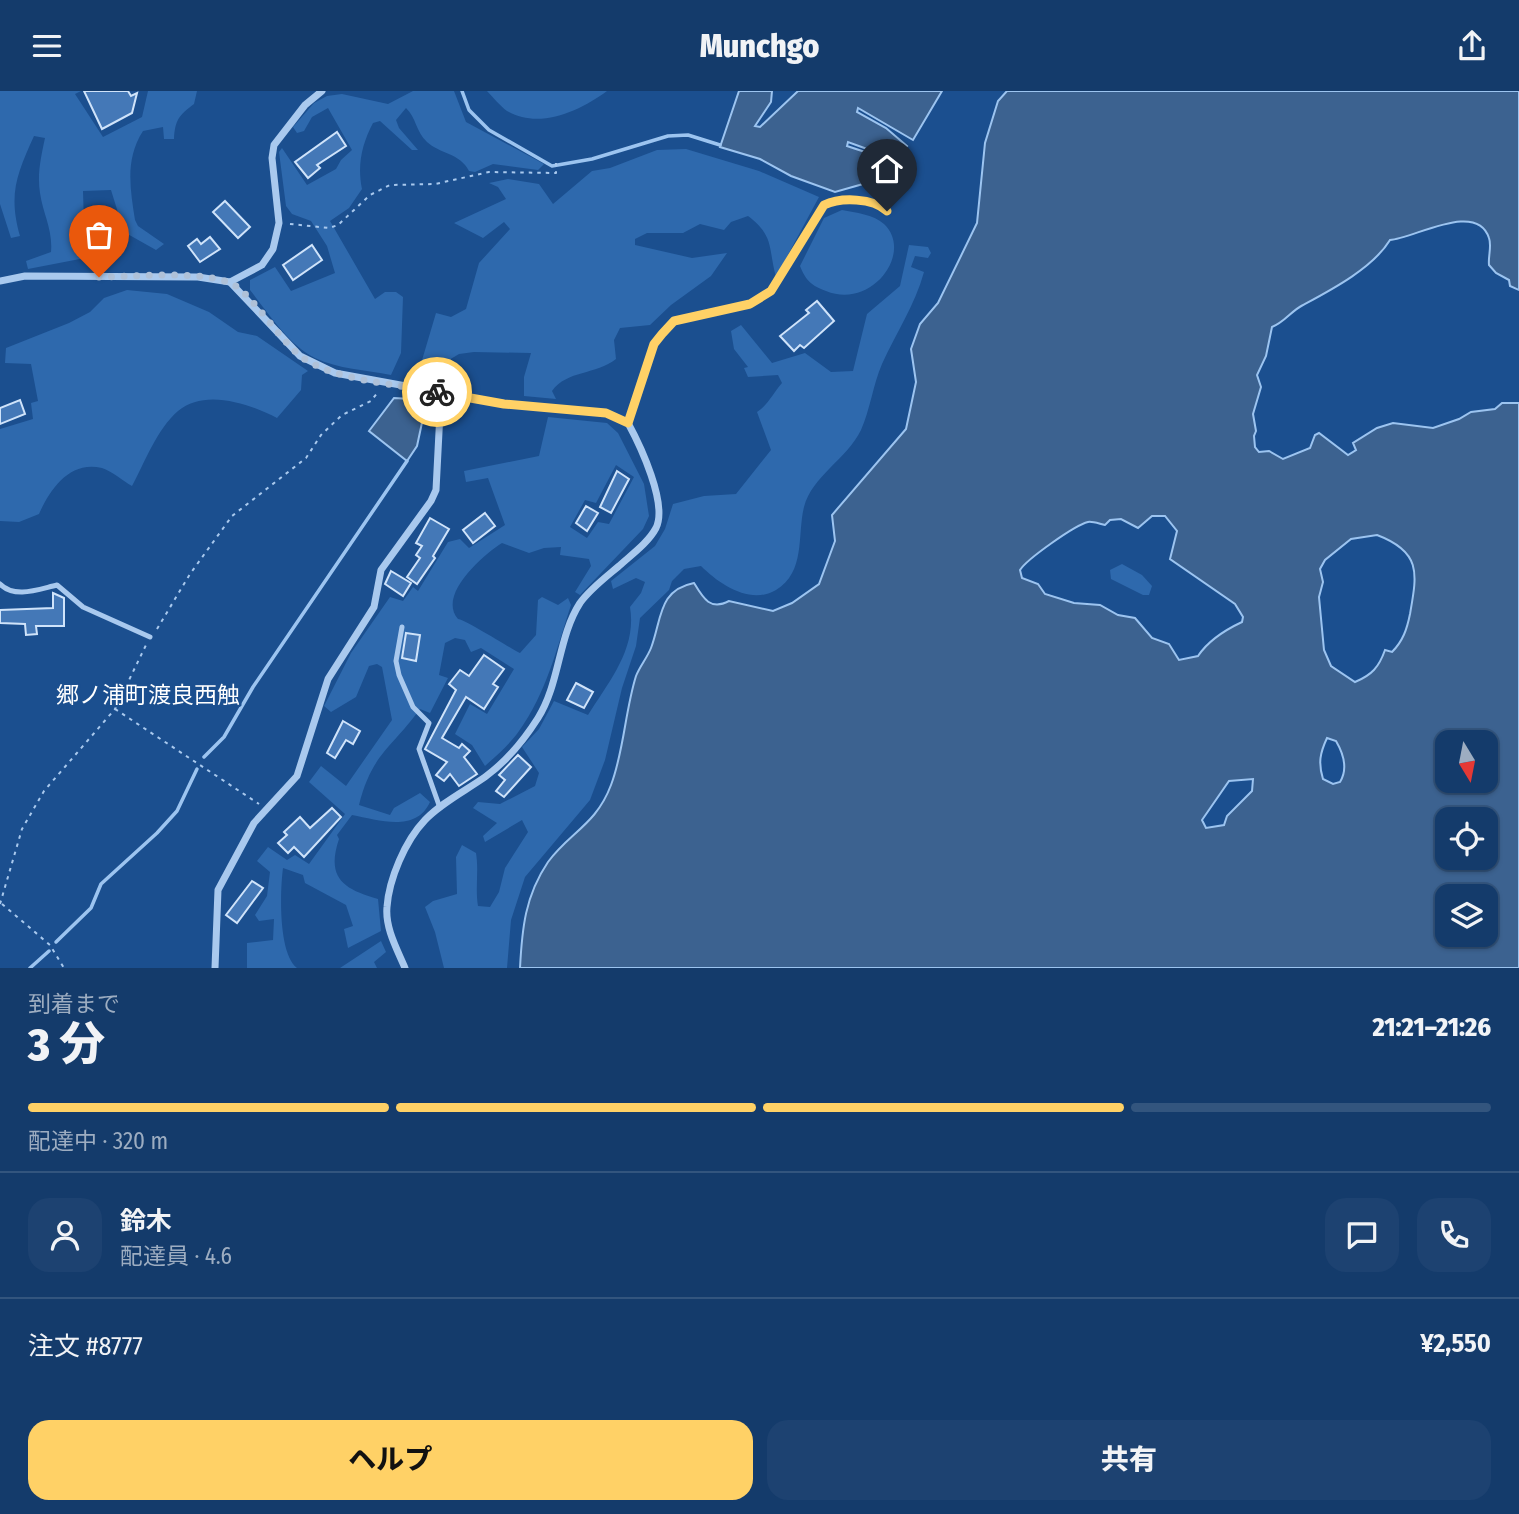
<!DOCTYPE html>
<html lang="ja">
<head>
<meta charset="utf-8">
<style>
  body { margin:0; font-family:"Fira Sans Condensed","Noto Sans JP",sans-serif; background:#1d4271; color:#f1f3f6; height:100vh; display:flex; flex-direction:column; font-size:26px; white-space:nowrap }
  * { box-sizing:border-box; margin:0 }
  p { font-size:23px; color:#9dadc1 }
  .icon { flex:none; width:38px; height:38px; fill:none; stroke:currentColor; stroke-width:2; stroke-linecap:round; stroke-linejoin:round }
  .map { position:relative; height:877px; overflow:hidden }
  .sheet { display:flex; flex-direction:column; background:#143b6b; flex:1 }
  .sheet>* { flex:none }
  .needle { width:46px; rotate:170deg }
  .controls { position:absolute; left:1435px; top:639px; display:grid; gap:14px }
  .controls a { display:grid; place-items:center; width:63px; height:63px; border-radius:14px; background:#143b6b; box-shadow:0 2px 5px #0004,0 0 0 2px #33557e; font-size:35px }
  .pin { position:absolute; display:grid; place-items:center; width:60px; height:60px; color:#fff; margin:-72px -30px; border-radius:50% 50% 50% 0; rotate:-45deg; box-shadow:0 0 7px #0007 }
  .pin .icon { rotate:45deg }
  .courier { position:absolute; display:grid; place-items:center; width:70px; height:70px; margin:-35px; border:5px solid #ffd166; border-radius:50%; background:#fff; color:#222; box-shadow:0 2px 9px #0007 }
  .head em { font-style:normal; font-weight:800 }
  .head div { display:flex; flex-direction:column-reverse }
  .head { display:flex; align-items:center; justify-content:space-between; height:119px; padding:0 28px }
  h1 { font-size:46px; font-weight:800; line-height:52px }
  .bar { display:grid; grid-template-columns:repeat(4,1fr); gap:10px 7px; align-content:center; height:84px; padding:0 28px }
  .bar i { height:9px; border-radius:5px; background:#33557e }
  .bar .current { background:#ffd166 }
  .bar p { grid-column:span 4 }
  .line { display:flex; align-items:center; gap:18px; padding:0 28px; border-top:2px solid #33557e }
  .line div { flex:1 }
  .round { display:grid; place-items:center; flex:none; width:74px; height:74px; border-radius:21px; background:#1d4271 }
  .cta { display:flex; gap:14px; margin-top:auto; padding:14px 28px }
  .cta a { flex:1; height:80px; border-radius:21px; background:#ffd166; color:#111; font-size:28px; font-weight:800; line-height:80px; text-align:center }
  .cta a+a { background:#1d4271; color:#f1f3f6 }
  header { display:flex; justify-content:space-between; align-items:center; height:91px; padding:0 28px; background:#143b6b; font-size:32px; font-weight:800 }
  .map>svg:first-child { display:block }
  .green { fill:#2e69ad; fill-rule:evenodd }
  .water { fill:#3c6290; stroke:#9cc4f0; stroke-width:2; fill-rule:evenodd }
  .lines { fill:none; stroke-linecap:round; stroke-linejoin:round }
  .stream { stroke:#9cc4f0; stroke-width:3.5 }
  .building { fill:#4478b7; stroke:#cfe3fa; stroke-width:2 }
  .path { stroke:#a9c9ee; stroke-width:2; stroke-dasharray:3.5 5; stroke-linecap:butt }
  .lane { stroke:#a9c9ee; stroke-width:5 }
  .street { stroke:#a9c9ee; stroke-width:7 }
  .done { stroke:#afc1d8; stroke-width:7; stroke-dasharray:0 12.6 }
  .route { stroke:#ffd166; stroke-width:9 }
  .labels { text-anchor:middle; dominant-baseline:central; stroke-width:5; stroke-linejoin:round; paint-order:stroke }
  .quarter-label { font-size:23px; fill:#fff; stroke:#1b4f8f }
</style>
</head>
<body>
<header><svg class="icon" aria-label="menu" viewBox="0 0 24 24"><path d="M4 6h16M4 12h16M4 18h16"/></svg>Munchgo<svg class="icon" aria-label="share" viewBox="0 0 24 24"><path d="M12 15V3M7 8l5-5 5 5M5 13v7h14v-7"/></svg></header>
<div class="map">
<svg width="1519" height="877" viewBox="0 0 1519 877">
  <rect width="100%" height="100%" fill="#1b4f8f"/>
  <g class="green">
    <path d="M0 0H81L75 3 103 46 142 26 148 0H197L194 13C179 24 175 29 174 48H164L163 36 143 40C125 68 130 97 135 129L138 135 164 153 156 159 124 141 111 99 83 100 85 167 28 178 26 170 51 161C53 139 43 123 40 102 37 83 41 66 45 47L34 45C17 83 8 103 20 145L11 147 0 113Z"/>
    <path d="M413 0H454L466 31 544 73 538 79 493 73 475 81 469 80C460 62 440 63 427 51 416 41 416 26 406 17L396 29 399 37 418 59H412L380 30 373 32C362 53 357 74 362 98L349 117 330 130 375 208 385 201H396L403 206 401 262 391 284C366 279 338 278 315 267 289 254 268 222 250 199V189L275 176 291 200 335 182 327 155 311 130 292 123 286 115 279 61 282 57 307 94 336 78 341 69 352 59 328 17 312 26 304 40 297 42 293 36 314 12 327 5 342 3 388 13Z"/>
    <path d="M487 0H607C580 20 539 39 507 20 500 15 493 6 487 0Z"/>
    <path d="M686 58 759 80 819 106 776 186C768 158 775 145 748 125L731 131 724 139 700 133 683 142H647L635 148V154L692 167 727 162 711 185 671 214 650 234 620 237 614 249 616 268C596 284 567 279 552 300L556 308 524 305V286L531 262 474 261 459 263 449 269 446 278 453 291 417 286 436 222 451 226 466 218 479 172 510 138 504 131 483 147 454 132 506 108 498 96 489 92 508 88 539 93 553 113 592 80 610 77 657 59Z"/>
    <path d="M842 119C856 122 873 123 884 133 914 161 872 219 826 200 812 195 806 190 800 175L824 127Z"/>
    <path d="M909 154 928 156 931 162 928 167 915 165 911 176 924 181C915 214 896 242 882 273 873 294 870 319 861 339 847 368 812 385 804 416 797 444 806 481 776 499 751 514 720 494 701 475L684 478 672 490 669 499 640 527 636 555 622 597 605 669 590 709 525 786 511 829 507 877H444L435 841 425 816 433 810 457 803 456 766 462 754 476 762C479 780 475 797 478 815L490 816 499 801 505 777 528 741 522 729 485 751 483 745 497 732 473 717 478 711 500 713 535 695 539 682 522 656 539 638 554 610 588 624C609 590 637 558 630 516L641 502 645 491 636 487 613 498 611 490 655 455 665 438 673 413 704 405 736 403 771 359 757 321C769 313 773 302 782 292L778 284 748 286 744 277 748 276 734 258 731 240 741 234 772 272 805 262 831 281 853 280 867 223 900 195Z"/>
    <path d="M127 199 167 203 209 221 238 241 257 245 308 280 302 284 301 299 277 327C250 313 205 297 178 320 157 338 145 371 132 395 123 390 112 380 102 377 70 369 50 398 39 423L19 431 0 430V338L33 328 31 312 38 310 31 273 5 272 6 257 69 232 90 221 104 207Z"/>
    <path d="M548 326 607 332 618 342 644 393 649 425 643 438 580 504 575 501 591 475 589 468 560 464 561 456 544 457 529 462 502 452C483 464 437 504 458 528 464 528 510 557 520 562L536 544 538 509 542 506 558 514 568 507 571 514C557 557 546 603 519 640 510 653 497 664 485 675L472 654 455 643 470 613 487 623 514 578 481 557 471 561 465 549 455 547 445 552 439 584 448 587 430 622 420 618C392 657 372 662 359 714L390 724 394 717 420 702 430 711C416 742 379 729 352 724L337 744 339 748C326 787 343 798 378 808L381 840 348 857 344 838 353 835 346 814 305 792 303 784 283 777C280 800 278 862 297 877H247V852L273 849 274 828 259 830 255 824 267 805 270 781 257 770 268 756 287 769 295 764 309 773 345 723 309 691 321 675 346 695 392 629 382 576 377 573 369 575 356 606 331 621 324 615 351 562 390 506 403 510 413 496 418 500 448 451 460 448 469 457 505 434 488 387 466 391 464 380 539 365ZM616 374 634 386 609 433 598 431 587 447 570 436 585 409 596 412Z"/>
    <polygon points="1122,473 1142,484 1152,495 1149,504 1143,504 1111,488 1110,479"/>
    <polygon points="381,850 386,861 374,871 377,877 340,877"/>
  </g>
  <g class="water">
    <polygon points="739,0 772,0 771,11 755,35 760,36 798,0 942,0 913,49 858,17 857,21 886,37 907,55 887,74 867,58 848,51 847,55 865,61 882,77 863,93 835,101 791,85 760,68 720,56"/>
    <path d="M1007 0H1519V199L1510 195 1509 189 1496 182 1489 174C1488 165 1492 155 1489 147 1477 109 1413 148 1390 149 1373 177 1331 199 1303 214 1291 220 1285 231 1272 236L1266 265 1257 284 1261 296 1253 323 1256 340 1254 345 1255 356 1259 361 1269 360 1283 368 1310 357 1315 344 1319 342 1348 364 1356 359 1353 352 1377 337 1393 332 1433 337 1459 328 1471 321 1495 318 1502 312H1519V877H520C522 838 525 805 548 771 570 741 596 734 611 694 624 660 625 620 636 585 640 575 647 567 651 557 662 528 658 499 694 492 703 507 710 520 729 510L773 520 792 512 819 493 835 450 832 424 906 338 916 291 911 258 920 233 938 212 977 132 985 52 998 10ZM1152 425H1165L1177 440 1170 468 1235 513 1243 526 1242 531C1225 539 1208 550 1198 565L1179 569 1169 553 1152 547 1135 527 1118 524 1100 514 1074 512 1045 503 1038 493 1022 487 1020 479C1027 468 1075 434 1088 431 1092 430 1100 433 1105 434L1110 429 1121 428 1138 437ZM1377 444C1422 461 1417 483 1410 523 1407 538 1403 550 1392 561L1385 559C1379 576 1372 584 1355 591L1331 575 1324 559 1319 506 1323 491 1320 478 1325 469 1351 448ZM1327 647 1336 650C1343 662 1348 678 1340 691L1333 693 1323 688C1318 672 1320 662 1327 647ZM1447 651H1486V690H1447ZM1253 688 1252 700 1227 725 1224 734 1206 737 1202 729 1229 690ZM1447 728H1486V766H1447ZM1447 805H1486V844H1447Z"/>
    <polygon points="394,307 411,308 426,313 417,355 407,370 369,340"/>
  </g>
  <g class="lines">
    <g class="stream">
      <polyline points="462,0 469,19 489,39 552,75 592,68 668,45 688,44 720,54"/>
      <polyline points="204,666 224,646 253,596 407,370"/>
      <polyline points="56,851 91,817 101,793 157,742 177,720 197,678"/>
      <polyline points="30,877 49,860"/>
    </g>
  </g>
  <g class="building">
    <polygon points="84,0 128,0 131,5 137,2 132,22 102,38"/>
    <polygon points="337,41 346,55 317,74 320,77 308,87 295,71"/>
    <polygon points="225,110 250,136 238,147 213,121"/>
    <polygon points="210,146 220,158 200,171 188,155 197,148 201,153"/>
    <polygon points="312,154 322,169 293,189 283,174"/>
    <polygon points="817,210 834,230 804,257 800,254 794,260 780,245 809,222 806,219"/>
    <polygon points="20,309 25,323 0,333 0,317"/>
    <polygon points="617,380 629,388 611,422 600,416"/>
    <polygon points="586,415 598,422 587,440 576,432"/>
    <polygon points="485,422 495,435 473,452 463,439"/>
    <polygon points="430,427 449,438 433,465 435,467 417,493 407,486 420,467 416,464 422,455 416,452"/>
    <polygon points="391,480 411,492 403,505 385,493"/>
    <polygon points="53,502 64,507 64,535 36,535 37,543 26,544 25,533 0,532 0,519 53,517"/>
    <polygon points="406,542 420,544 416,570 402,567"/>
    <polygon points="484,564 504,578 493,593 498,596 484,618 466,606 442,647 459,657 462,653 470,660 464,666 477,683 459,695 450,683 444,690 436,684 447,671 425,658 456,599 449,593 460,579 469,585"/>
    <polygon points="576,592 593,601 584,617 567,609"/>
    <polygon points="343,630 360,640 353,653 346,649 335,667 327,662"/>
    <polygon points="518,664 531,676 504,706 496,700 505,689 499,684"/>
    <polygon points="332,717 341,726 304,766 294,756 288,762 278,752 287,744 284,741 300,726 310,737"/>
    <polygon points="252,790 263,797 237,832 226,824"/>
  </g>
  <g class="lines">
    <g class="path">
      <polyline points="290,133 329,137 338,134 370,104 390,94 435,93 489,81 556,82 556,72"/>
      <polyline points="157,538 190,483 232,425 306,367 321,344 342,324 371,310 378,301"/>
      <polyline points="115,618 259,713"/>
      <polyline points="0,813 22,738 44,700 115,618 146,554"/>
      <polyline points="2,813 50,854 64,877"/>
    </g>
    <g class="lane">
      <path d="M628 332 654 253 662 243 675 230 750 213 771 200 824 114C841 107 873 107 887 120"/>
      <path d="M0 493C15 508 39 498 57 494L83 516 150 546"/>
      <polyline points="402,536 396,570 399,584 413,616 429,632 419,658 440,717"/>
    </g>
    <g class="street">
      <path d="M0 190 25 185 198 186 230 191 300 265 335 282 504 313 606 322 628 332C640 354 668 413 656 437 648 452 631 464 619 475 606 486 590 498 580 512 558 546 560 592 538 627 524 649 507 670 485 686 465 700 441 712 425 729 405 750 389 788 387 816 385 837 397 858 405 877"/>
      <polyline points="230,191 262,174 273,158 279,132 272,67 274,54 305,14 322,0"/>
      <polyline points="215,877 218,799 254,732 297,685 328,588 374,516 381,479 431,410 436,399 441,302"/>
    </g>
  </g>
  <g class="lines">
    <path class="done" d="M99 186C137 186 192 179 228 191 250 198 280 251 303 267 336 290 397 293 437 301"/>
    <path class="route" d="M437 301 504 313 606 322 628 332 654 253 662 243 674 230 750 213 771 200 824 114C841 106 873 107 887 120"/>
  </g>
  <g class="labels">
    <g class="quarter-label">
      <text x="148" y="604">郷ノ浦町渡良西触</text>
    </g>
  </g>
</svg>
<div class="controls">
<a><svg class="needle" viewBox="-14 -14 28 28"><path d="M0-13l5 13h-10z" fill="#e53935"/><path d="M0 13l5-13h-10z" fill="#9dadc1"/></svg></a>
<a><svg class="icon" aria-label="locate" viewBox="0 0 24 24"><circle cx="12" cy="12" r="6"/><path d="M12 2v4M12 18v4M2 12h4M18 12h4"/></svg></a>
<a><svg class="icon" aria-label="layers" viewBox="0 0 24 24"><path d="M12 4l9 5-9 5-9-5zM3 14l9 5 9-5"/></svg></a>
</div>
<div class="pin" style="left:99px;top:186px;background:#ea580c"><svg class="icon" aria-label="bag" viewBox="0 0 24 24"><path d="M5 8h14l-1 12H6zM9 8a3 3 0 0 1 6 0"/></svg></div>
<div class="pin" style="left:887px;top:120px;background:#1f2937"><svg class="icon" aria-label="home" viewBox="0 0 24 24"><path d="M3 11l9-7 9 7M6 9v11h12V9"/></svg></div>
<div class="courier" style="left:437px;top:301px"><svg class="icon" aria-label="bike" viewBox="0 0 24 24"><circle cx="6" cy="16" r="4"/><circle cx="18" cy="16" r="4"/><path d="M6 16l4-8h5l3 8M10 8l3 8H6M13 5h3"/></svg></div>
</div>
<section class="sheet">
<div class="head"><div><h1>3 分</h1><p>到着まで</p></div><em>21:21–21:26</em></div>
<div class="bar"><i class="current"></i><i class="current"></i><i class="current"></i><i></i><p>配達中 · 320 m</p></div>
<div class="line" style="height:126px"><a class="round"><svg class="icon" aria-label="person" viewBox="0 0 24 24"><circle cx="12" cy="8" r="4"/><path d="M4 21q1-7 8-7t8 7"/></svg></a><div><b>鈴木</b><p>配達員 · 4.6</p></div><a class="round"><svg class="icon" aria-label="chat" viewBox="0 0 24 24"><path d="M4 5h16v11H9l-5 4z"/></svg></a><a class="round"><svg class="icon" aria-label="phone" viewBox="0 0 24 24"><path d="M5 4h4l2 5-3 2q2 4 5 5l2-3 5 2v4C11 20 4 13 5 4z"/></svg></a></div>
<div class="line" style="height:91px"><div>注文 #8777</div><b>¥2,550</b></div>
<div class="cta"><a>ヘルプ</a><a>共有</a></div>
</section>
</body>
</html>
